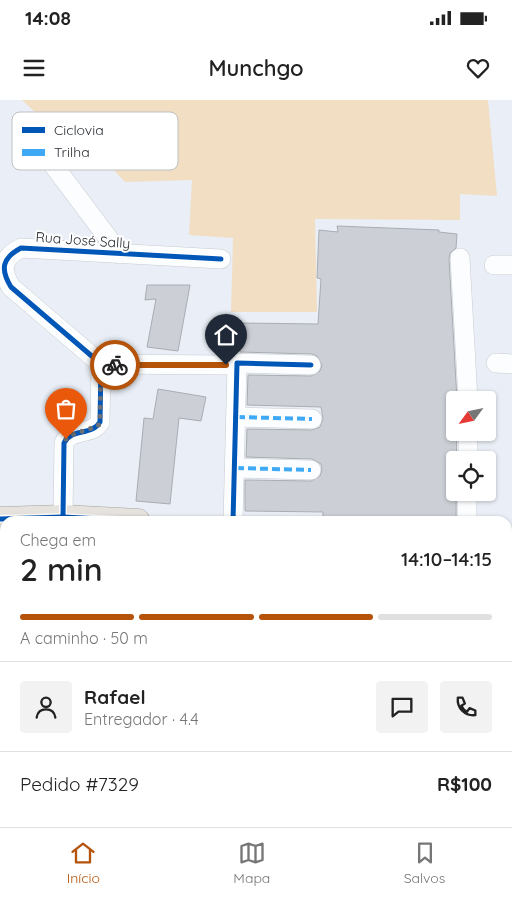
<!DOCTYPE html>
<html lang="pt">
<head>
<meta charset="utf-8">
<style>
  body { margin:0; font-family:Quicksand,sans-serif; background:#f2f2f2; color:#222; height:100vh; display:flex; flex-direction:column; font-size:19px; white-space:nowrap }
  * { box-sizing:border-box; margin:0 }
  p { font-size:16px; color:#767676 }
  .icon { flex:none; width:28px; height:28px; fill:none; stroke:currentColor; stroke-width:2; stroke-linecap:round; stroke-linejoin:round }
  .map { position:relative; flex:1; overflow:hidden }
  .details { position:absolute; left:0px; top:416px; width:512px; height:311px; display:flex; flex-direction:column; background:#fff; border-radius:15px 15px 0 0; box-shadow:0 1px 4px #0004 }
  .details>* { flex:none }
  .needle { width:32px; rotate:237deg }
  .controls { position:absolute; left:446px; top:291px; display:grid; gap:10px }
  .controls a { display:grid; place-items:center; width:50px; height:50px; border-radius:5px; background:#fff; box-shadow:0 1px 4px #0004; font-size:25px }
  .pin { position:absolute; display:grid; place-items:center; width:42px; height:42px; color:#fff; margin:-51px -21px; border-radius:50% 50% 50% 0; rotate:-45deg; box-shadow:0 0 5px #0007 }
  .pin .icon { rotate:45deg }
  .courier { position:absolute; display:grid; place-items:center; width:50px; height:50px; margin:-25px; border:4px solid #b45309; border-radius:50%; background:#fff; color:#222; box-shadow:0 1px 6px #0007 }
  .headline em { font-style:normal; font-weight:600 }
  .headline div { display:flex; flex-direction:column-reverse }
  .headline { display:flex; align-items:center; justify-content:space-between; height:85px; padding:0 20px }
  h1 { font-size:32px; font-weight:600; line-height:38px }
  .bar { display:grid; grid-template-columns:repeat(4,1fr); gap:8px 5px; align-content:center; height:60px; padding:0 20px }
  .bar i { height:6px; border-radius:4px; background:#e0e0e0 }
  .bar .current { background:#b45309 }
  .bar p { grid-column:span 4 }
  .line { display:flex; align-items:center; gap:12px; padding:0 20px; border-top:1px solid #e0e0e0 }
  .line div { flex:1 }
  .round { display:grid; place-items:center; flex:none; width:52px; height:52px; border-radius:5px; background:#f2f2f2 }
  .status { display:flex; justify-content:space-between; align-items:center; height:35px; padding:0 25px; background:#fff; direction:ltr }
  .status svg { height:14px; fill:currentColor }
  header { display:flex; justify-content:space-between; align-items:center; height:65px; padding:0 20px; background:#fff; font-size:22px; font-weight:600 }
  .tabs { display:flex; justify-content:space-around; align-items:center; height:70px; border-top:1px solid #e0e0e0; background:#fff; font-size:14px; color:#767676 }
  .tabs a { display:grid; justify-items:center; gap:2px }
  .tabs .current { color:#b45309 }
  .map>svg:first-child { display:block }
  .green { fill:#f1dec3 }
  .building { fill:#ccd0d6; stroke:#a9adb3 }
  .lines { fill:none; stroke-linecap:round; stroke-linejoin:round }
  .minor-casing { stroke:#c7cbd1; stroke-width:20 }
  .major-casing { stroke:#a6a39c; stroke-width:25 }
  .minor { stroke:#fcfdfe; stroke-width:19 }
  .major { stroke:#e6e3de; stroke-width:24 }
  .quiet { stroke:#3fa9f5; stroke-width:4; stroke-dasharray:8 4; stroke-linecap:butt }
  .cycleway-casing { stroke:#fff; stroke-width:8 }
  .cycleway { stroke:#0057b8; stroke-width:5 }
  .done { stroke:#6c7077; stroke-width:5; stroke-dasharray:0 9 }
  .route { stroke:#b45309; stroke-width:6 }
  .labels { text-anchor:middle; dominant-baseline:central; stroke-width:4; stroke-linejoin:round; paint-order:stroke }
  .street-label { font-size:14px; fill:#282c32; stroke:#fff }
  .key { fill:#fff; stroke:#bec0c2; stroke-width:1 }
  .key-label { font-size:14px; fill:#282c32 }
</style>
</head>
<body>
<div class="status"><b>14:08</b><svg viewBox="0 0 49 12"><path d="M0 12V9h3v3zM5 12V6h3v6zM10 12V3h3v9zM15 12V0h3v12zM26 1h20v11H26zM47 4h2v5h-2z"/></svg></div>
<header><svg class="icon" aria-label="menu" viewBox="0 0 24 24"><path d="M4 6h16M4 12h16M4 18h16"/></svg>Munchgo<svg class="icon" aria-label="heart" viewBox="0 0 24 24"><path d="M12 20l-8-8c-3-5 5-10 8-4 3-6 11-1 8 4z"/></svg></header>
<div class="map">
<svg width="512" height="727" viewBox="0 0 512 727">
  <rect width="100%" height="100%" fill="#eaeff7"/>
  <polygon class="green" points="22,0 488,0 497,96 460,94 460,120 315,119 317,212 231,212 233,138 189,135 192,80 125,82 70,24 37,14"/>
  <g class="building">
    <polygon points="337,126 439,130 439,132 457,134 456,148 450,153 449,159 457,300 456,421 323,421 323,412 245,411 245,380 311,381 320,376 322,370 321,364 312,359 246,357 247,329 312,330 320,327 323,319 321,307 247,305 248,275 311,276 320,271 322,265 317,256 312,254 240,252 241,223 318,224 321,179 317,178 319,130 338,132"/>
    <polygon points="147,185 190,185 178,251 147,247 156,199 145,200"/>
    <polygon points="158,289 206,297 201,321 179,318 170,404 136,401 144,318 153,319"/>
  </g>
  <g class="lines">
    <defs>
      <g id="minor">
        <polyline points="33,38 120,154"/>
        <polyline points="460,158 468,300"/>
        <polyline points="494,165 512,165"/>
        <polyline points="496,263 512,264"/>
        <path d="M101 264 11 187C0 169 2 158 21 148L221 159"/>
        <polyline points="101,264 226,265"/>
        <polyline points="237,317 312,319"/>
        <polyline points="468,360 468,332"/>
        <polyline points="236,368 311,370"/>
        <path d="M63 417 64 343C71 328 92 336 100 322L101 264"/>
        <polyline points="233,421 237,263 311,265"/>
        <polyline points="467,421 467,392"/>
        <polyline points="508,623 512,624"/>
        <polyline points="0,671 5,669"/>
        <polyline points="154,722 156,727"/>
        <polyline points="468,722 498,727"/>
      </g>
      <g id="major">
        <polyline points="0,419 63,417 138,421"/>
        <polyline points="508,481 512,481"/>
        <polyline points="508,498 512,498"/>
      </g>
    </defs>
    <use href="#minor" class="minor-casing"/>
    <use href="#major" class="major-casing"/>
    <use href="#minor" class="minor"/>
    <use href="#major" class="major"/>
    <g class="quiet">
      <polyline points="237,317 312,319"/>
      <polyline points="236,368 311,370"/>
    </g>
    <defs>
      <g id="cycleway">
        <path d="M63 417 64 343C71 328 92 336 100 322L101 264 11 187C0 169 2 158 21 148L221 159"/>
        <polyline points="0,419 63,417 138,421"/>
        <polyline points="233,421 237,263 311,265"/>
      </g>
    </defs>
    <use href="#cycleway" class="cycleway-casing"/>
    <use href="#cycleway" class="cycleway"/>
  </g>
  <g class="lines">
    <polyline class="done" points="66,339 71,335 98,326 100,322 101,264 115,265"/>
    <polyline class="route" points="115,265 226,265"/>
  </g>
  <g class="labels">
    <g class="street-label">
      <text transform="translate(83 140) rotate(4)">Rua José Sally</text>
    </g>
  </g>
  <rect x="12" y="12" width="166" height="58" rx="8" class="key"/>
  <rect x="22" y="27" width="23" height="6" fill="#0057b8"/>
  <rect x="22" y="49" width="23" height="7" fill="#3fa9f5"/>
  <g class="key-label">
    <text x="54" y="35">Ciclovia</text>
    <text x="54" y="57">Trilha</text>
  </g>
</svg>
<div class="controls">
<a><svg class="needle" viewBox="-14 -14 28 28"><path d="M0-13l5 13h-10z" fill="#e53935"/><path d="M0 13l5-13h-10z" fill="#767676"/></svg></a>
<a><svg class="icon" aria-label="locate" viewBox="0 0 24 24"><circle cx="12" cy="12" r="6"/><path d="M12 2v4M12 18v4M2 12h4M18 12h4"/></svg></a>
</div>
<div class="pin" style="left:66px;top:339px;background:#ea580c"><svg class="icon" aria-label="bag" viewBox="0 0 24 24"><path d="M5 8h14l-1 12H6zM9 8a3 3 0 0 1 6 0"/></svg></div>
<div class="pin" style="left:226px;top:265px;background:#1f2937"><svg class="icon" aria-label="home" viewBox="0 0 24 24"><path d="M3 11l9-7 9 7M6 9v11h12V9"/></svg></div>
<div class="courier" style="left:115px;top:265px"><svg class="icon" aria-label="bike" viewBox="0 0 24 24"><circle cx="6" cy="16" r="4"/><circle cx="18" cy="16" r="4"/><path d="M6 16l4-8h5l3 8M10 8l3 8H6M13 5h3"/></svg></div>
<section class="details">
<div class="headline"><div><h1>2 min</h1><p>Chega em</p></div><em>14:10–14:15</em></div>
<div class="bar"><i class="current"></i><i class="current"></i><i class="current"></i><i></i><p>A caminho · 50 m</p></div>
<div class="line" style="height:90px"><a class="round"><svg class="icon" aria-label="person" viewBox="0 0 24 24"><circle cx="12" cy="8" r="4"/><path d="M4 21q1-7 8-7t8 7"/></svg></a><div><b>Rafael</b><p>Entregador · 4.4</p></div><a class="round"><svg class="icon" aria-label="chat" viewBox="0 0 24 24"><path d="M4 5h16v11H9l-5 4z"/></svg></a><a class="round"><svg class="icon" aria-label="phone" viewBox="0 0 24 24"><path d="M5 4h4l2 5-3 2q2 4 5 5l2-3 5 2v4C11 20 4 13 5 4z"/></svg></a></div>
<div class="line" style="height:65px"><div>Pedido #7329</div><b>R$100</b></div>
</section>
</div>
<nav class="tabs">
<a class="current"><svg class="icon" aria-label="home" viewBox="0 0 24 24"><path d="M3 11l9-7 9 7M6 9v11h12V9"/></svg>Início</a>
<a><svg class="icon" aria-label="map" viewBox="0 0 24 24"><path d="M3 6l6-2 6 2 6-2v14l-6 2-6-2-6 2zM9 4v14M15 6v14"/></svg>Mapa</a>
<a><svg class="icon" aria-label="saved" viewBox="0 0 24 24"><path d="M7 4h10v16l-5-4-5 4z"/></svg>Salvos</a>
</nav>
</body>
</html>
